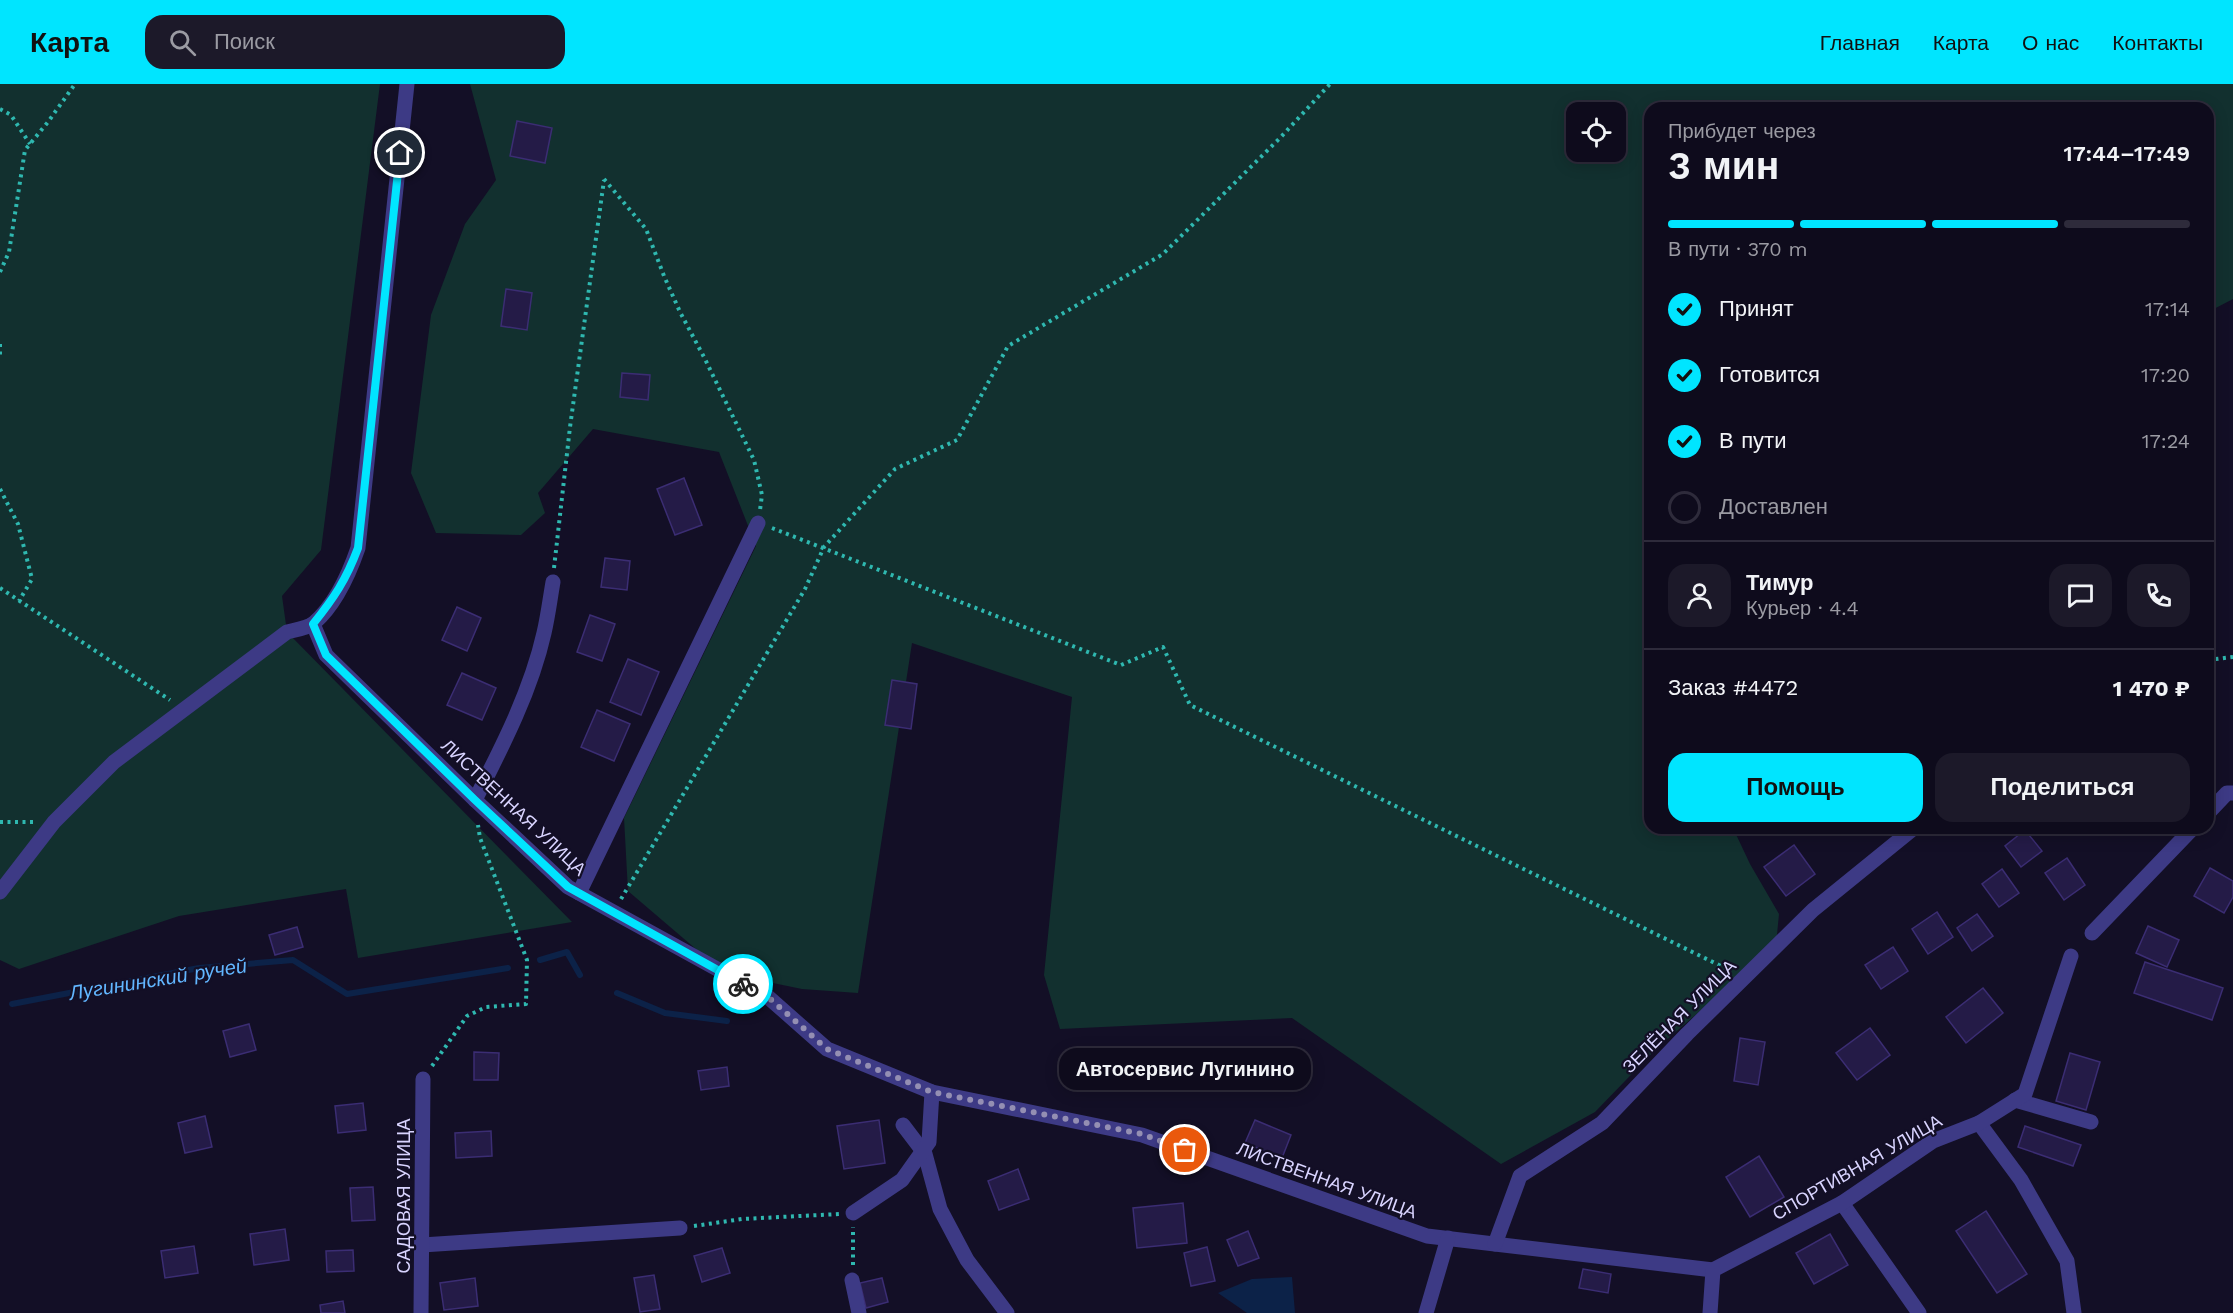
<!DOCTYPE html>
<html lang="ru">
<head>
<meta charset="utf-8">
<style>
  body { margin:0; font-family:"Work Sans",sans-serif; background:#1c1929; color:#f1f3f6; height:100vh; display:flex; flex-direction:column; font-size:22px; white-space:nowrap }
  * { box-sizing:border-box; margin:0 }
  p { font-size:20px; color:#9b9ba3 }
  .icon { flex:none; width:33px; height:33px; fill:none; stroke:currentColor; stroke-width:2; stroke-linecap:round; stroke-linejoin:round }
  .map { position:relative; flex:1; overflow:hidden }
  .sheet { position:absolute; left:1644px; top:18px; width:570px; height:732px; display:flex; flex-direction:column; background:#0e0b1c; border-radius:18px; box-shadow:0 3px 15px #0003,0 0 0 2px #2e2b3b }
  .sheet>* { flex:none }
  .fabs { position:absolute; left:1566px; top:18px; display:grid; gap:12px }
  .fabs a { display:grid; place-items:center; width:60px; height:60px; border-radius:12px; background:#0e0b1c; box-shadow:0 3px 15px #0003,0 0 0 2px #2e2b3b; font-size:30px }
  .pin { position:absolute; display:grid; place-items:center; width:51px; height:51px; color:#fff; margin:-26px; border:3px solid #fff; border-radius:50%; box-shadow:0 2px 6px #0007 }
  .courier { position:absolute; display:grid; place-items:center; width:60px; height:60px; margin:-30px; border:4px solid #00e5ff; border-radius:50%; background:#fff; color:#222; box-shadow:0 2px 8px #0007 }
  .bubble { position:absolute; height:42px; border-radius:18px; background:#0e0b1c; box-shadow:0 3px 15px #0003,0 0 0 2px #2e2b3b; font-size:20px; font-weight:600; line-height:42px; text-align:center }
  .head em { font-style:normal; font-weight:600 }
  .head div { display:flex; flex-direction:column-reverse }
  .head { display:flex; align-items:center; justify-content:space-between; height:102px; padding:0 24px }
  h1 { font-size:39px; font-weight:600; line-height:45px }
  .bar { display:grid; grid-template-columns:repeat(4,1fr); gap:9px 6px; align-content:center; height:72px; padding:0 24px }
  .bar i { height:8px; border-radius:4px; background:#2e2b3b }
  .bar .on { background:#00e5ff }
  .bar p { grid-column:span 4 }
  .line { display:flex; align-items:center; gap:15px; padding:0 24px; border-top:2px solid #2e2b3b }
  .line div { flex:1 }
  .round { display:grid; place-items:center; flex:none; width:63px; height:63px; border-radius:18px; background:#1c1929 }
  ol { padding:0 24px; list-style:none }
  li { display:flex; align-items:center; gap:18px; height:66px }
  li p { margin-inline-start:auto }
  li .icon { padding:6px; border-radius:50%; background:#00e5ff; color:#111; stroke-width:4 }
  li:last-child { color:#9b9ba3 }
  li i { width:33px; height:33px; border:3px solid #2e2b3b; border-radius:50% }
  .button { display:flex; gap:12px; margin-top:auto; padding:12px 24px }
  .button a { flex:1; height:69px; border-radius:18px; background:#00e5ff; color:#111; font-size:24px; font-weight:600; line-height:69px; text-align:center }
  .button a+a { background:#1c1929; color:#f1f3f6 }
  header { display:flex; align-items:center; gap:36px; box-sizing:border-box; height:84px; padding:0 30px; background:#00e5ff; color:#111 }
  header strong { font-size:28px }
  nav { display:flex; gap:33px; margin-inline-start:auto; font-size:21px }
  .search { width:420px; height:54px; background:#1c1929; display:flex; align-items:center; gap:15px; box-sizing:border-box; padding:0 21px; border-radius:18px; color:#9b9ba3; font-size:22px }
  .map>svg:first-child { display:block }
  .green { fill:#12302f; fill-rule:evenodd }
  .water { fill:#0c2248 }
  .lines { fill:none; stroke-linecap:round; stroke-linejoin:round }
  .stream { stroke:#0c2248; stroke-width:6 }
  .building { fill:#241b47; stroke:#3b2d73; stroke-width:1.5 }
  .path { stroke:#2fb8b0; stroke-width:4; stroke-dasharray:3 4.5; stroke-linecap:butt }
  .minor { stroke:#3d3a85; stroke-width:15 }
  .done { stroke:#948fb3; stroke-width:6; stroke-dasharray:0 10.8 }
  .route { stroke:#00e5ff; stroke-width:8 }
  .labels { text-anchor:middle; dominant-baseline:central; stroke-width:4.5; stroke-linejoin:round; paint-order:stroke }
  .street-label { font-size:18px; fill:#d9d4ff; stroke:#130f26 }
  .water-label { font-size:20px; font-style:italic; fill:#62b6ff; stroke:#130f26 }
</style>
</head>
<body>
<header>
<strong>Карта</strong>
<div class="search"><svg class="icon" aria-label="search" viewBox="0 0 24 24"><circle cx="10" cy="10" r="6"/><path d="M15 15l6 6"/></svg>Поиск</div>
<nav><a>Главная</a><a>Карта</a><a>О нас</a><a>Контакты</a></nav>
</header>
<div class="map">
<svg width="2233" height="1229" viewBox="0 0 2233 1229">
  <rect width="100%" height="100%" fill="#130f26"/>
  <g class="green">
    <polygon points="0,0 380,0 321,466 282,512 287,548 572,838 358,874 346,805 179,832 19,885 0,876"/>
    <path d="M470 0H2233V215L2208 228V24H1650V744H1733L1750 780 1779 830 1775 871 1722 908 1656 965 1595 1028 1501 1080 1292 934 1060 945 1044 891 1072 613 912 559 858 909 802 905 724 889 628 807 624 734 756 462 719 368 593 345 538 409 545 429 521 451 436 449 411 389 431 231 465 140 496 96ZM1576 28H1616V68H1576Z"/>
  </g>
  <polygon class="water" points="1292,1193 1295,1229 1247,1229 1218,1209 1252,1195"/>
  <g class="lines">
    <g class="stream">
      <polyline points="540,876 567,868 580,891"/>
      <polyline points="617,909 665,929 727,937"/>
      <polyline points="12,920 199,884 293,876 347,910 508,884"/>
    </g>
  </g>
  <g class="building">
    <polygon points="517,37 552,44 545,79 510,72"/>
    <polygon points="506,205 532,209 527,246 501,242"/>
    <polygon points="622,289 650,291 648,316 620,313"/>
    <polygon points="684,394 702,441 675,451 657,405"/>
    <polygon points="605,474 630,477 627,506 601,503"/>
    <polygon points="457,523 481,534 467,567 442,556"/>
    <polygon points="590,531 615,540 602,577 577,568"/>
    <polygon points="628,575 659,588 641,631 610,618"/>
    <polygon points="462,589 496,604 482,636 447,621"/>
    <polygon points="892,596 917,600 911,645 885,641"/>
    <polygon points="597,626 630,640 614,677 581,663"/>
    <polygon points="2025,746 2042,767 2021,783 2005,762"/>
    <polygon points="1794,761 1815,790 1786,812 1764,783"/>
    <polygon points="2067,774 2085,801 2064,816 2045,789"/>
    <polygon points="2210,784 2233,797 2233,813 2224,829 2194,812"/>
    <polygon points="2002,785 2019,809 1999,823 1982,800"/>
    <polygon points="1937,828 1953,853 1928,870 1912,845"/>
    <polygon points="1977,830 1993,852 1972,867 1957,844"/>
    <polygon points="2148,842 2179,856 2167,883 2136,869"/>
    <polygon points="297,843 303,863 275,871 269,851"/>
    <polygon points="1893,863 1908,887 1881,905 1865,881"/>
    <polygon points="2145,878 2223,904 2212,936 2134,909"/>
    <polygon points="1983,904 2003,929 1966,959 1946,933"/>
    <polygon points="249,940 256,966 230,973 223,947"/>
    <polygon points="1870,944 1890,971 1857,996 1836,969"/>
    <polygon points="1740,954 1765,958 1758,1001 1734,997"/>
    <polygon points="474,968 499,969 498,996 474,996"/>
    <polygon points="2070,969 2100,978 2086,1026 2056,1017"/>
    <polygon points="727,983 729,1002 701,1006 698,987"/>
    <polygon points="363,1019 366,1046 338,1049 335,1022"/>
    <polygon points="205,1032 212,1063 185,1069 178,1039"/>
    <polygon points="879,1036 885,1079 844,1085 837,1042"/>
    <polygon points="1255,1036 1291,1051 1282,1074 1245,1059"/>
    <polygon points="2025,1042 2081,1061 2073,1082 2018,1063"/>
    <polygon points="491,1047 492,1072 456,1074 455,1049"/>
    <polygon points="1759,1072 1784,1113 1750,1133 1726,1093"/>
    <polygon points="1018,1085 1029,1115 999,1126 988,1097"/>
    <polygon points="373,1103 375,1136 352,1137 350,1104"/>
    <polygon points="1183,1119 1187,1159 1137,1164 1133,1124"/>
    <polygon points="1986,1127 2027,1190 1997,1209 1956,1147"/>
    <polygon points="285,1145 289,1176 254,1181 250,1150"/>
    <polygon points="1248,1147 1259,1174 1238,1182 1227,1156"/>
    <polygon points="1830,1150 1848,1181 1814,1200 1796,1169"/>
    <polygon points="194,1162 198,1189 165,1194 161,1167"/>
    <polygon points="1207,1163 1215,1197 1191,1202 1184,1169"/>
    <polygon points="722,1164 730,1189 702,1198 694,1172"/>
    <polygon points="353,1166 354,1187 327,1188 326,1167"/>
    <polygon points="1583,1185 1611,1190 1608,1209 1579,1204"/>
    <polygon points="654,1191 660,1225 640,1228 634,1194"/>
    <polygon points="475,1194 478,1222 444,1226 440,1199"/>
    <polygon points="882,1194 888,1218 866,1224 860,1199"/>
    <polygon points="343,1217 345,1229 321,1229 320,1221"/>
  </g>
  <g class="lines">
    <g class="path">
      <polyline points="0,25 11,31 30,60"/>
      <polyline points="604,95 646,145 664,192 680,228 705,275 754,376 762,411 760,426"/>
      <polyline points="0,188 9,168 25,66 48,38 75,0"/>
      <polyline points="0,260 0,272"/>
      <polyline points="0,405 18,440 32,495 19,517"/>
      <polyline points="772,444 1121,581 1163,563 1190,621 1729,886"/>
      <polyline points="554,484 570,343 604,96"/>
      <polyline points="0,504 170,616"/>
      <polyline points="2208,576 2233,573"/>
      <polyline points="0,738 35,738"/>
      <polyline points="621,815 805,505 824,463 895,385 957,356 1008,262 1163,170 1281,53 1330,0"/>
      <polyline points="432,982 467,932 486,923 526,920 527,876 480,754 478,741"/>
      <polyline points="694,1142 742,1135 839,1130"/>
      <polyline points="853,1181 853,1143"/>
    </g>
    <g class="minor">
      <polyline points="313,540 326,571 475,716 568,803 768,913 827,965 932,1008 1142,1051 1427,1152 1713,1186"/>
      <path d="M475 716C502 663 531 607 544 549 548 532 550 515 553 498"/>
      <polyline points="2208,729 2227,709 2233,709"/>
      <path d="M0 808 54 738 114 678 287 548C295 546 308 544 314 539 335 521 349 490 358 464L407 0"/>
      <polyline points="579,809 758,439"/>
      <polyline points="2092,849 2193,744"/>
      <polyline points="2015,1016 2091,1038"/>
      <polyline points="1979,1039 2021,1096 2067,1177 2074,1229"/>
      <polyline points="903,1041 925,1070 940,1125 967,1176 1007,1229"/>
      <polyline points="1842,1119 1919,1229"/>
      <polyline points="853,1129 902,1096 929,1058 932,1008"/>
      <polyline points="1495,1160 1520,1092 1602,1039 1687,950 1813,826 1914,744"/>
      <polyline points="422,1161 680,1144"/>
      <polyline points="852,1196 859,1229"/>
      <polyline points="421,1229 423,995"/>
      <polyline points="1426,1229 1448,1154"/>
      <polyline points="1710,1229 1713,1186 1842,1119 1933,1057 1979,1039 2025,1010 2071,872"/>
    </g>
  </g>
  <g class="lines">
    <polyline class="done" points="743,900 768,913 827,965 932,1008 1142,1050 1185,1066"/>
    <path class="route" d="M400 69 358 464C346 496 334 514 313 540L326 571 475 716 568 803 743 900"/>
  </g>
  <g class="labels">
    <g class="street-label">
      <text transform="translate(514 723) rotate(43)">ЛИСТВЕННАЯ УЛИЦА</text>
      <text transform="translate(1679 932) rotate(-45)">ЗЕЛЁНАЯ УЛИЦА</text>
      <text transform="translate(1857 1083) rotate(-30)">СПОРТИВНАЯ УЛИЦА</text>
      <text transform="translate(1327 1096) rotate(20)">ЛИСТВЕННАЯ УЛИЦА</text>
      <text transform="translate(403 1112) rotate(-90)">САДОВАЯ УЛИЦА</text>
    </g>
    <g class="water-label">
      <text transform="translate(158 895) rotate(-9)">Лугининский ручей</text>
    </g>
  </g>
</svg>
<div class="fabs">
<a><svg class="icon" aria-label="locate" viewBox="0 0 24 24"><circle cx="12" cy="12" r="6"/><path d="M12 2v4M12 18v4M2 12h4M18 12h4"/></svg></a>
</div>
<div class="pin" style="left:1185px;top:1066px;background:#ea580c"><svg class="icon" aria-label="bag" viewBox="0 0 24 24"><path d="M5 8h14l-1 12H6zM9 8a3 3 0 0 1 6 0"/></svg></div>
<div class="pin" style="left:400px;top:69px;background:#1f2937"><svg class="icon" aria-label="home" viewBox="0 0 24 24"><path d="M3 11l9-7 9 7M6 9v11h12V9"/></svg></div>
<div class="courier" style="left:743px;top:900px"><svg class="icon" aria-label="bike" viewBox="0 0 24 24"><circle cx="6" cy="16" r="4"/><circle cx="18" cy="16" r="4"/><path d="M6 16l4-8h5l3 8M10 8l3 8H6M13 5h3"/></svg></div>
<div class="bubble" style="left:1059px;top:964px;width:252px">Автосервис Лугинино</div>
<section class="sheet">
<div class="head"><div><h1>3 мин</h1><p>Прибудет через</p></div><em>17:44–17:49</em></div>
<div class="bar"><i class="on"></i><i class="on"></i><i class="on"></i><i></i><p>В пути · 370 m</p></div>
<ol>
<li><svg class="icon" aria-label="check" viewBox="0 0 24 24"><path d="M5 12l5 5 9-10"/></svg>Принят<p>17:14</p></li>
<li><svg class="icon" aria-label="check" viewBox="0 0 24 24"><path d="M5 12l5 5 9-10"/></svg>Готовится<p>17:20</p></li>
<li><svg class="icon" aria-label="check" viewBox="0 0 24 24"><path d="M5 12l5 5 9-10"/></svg>В пути<p>17:24</p></li>
<li><i></i>Доставлен</li>
</ol>
<div class="line" style="height:108px"><a class="round"><svg class="icon" aria-label="person" viewBox="0 0 24 24"><circle cx="12" cy="8" r="4"/><path d="M4 21q1-7 8-7t8 7"/></svg></a><div><b>Тимур</b><p>Курьер · 4.4</p></div><a class="round"><svg class="icon" aria-label="chat" viewBox="0 0 24 24"><path d="M4 5h16v11H9l-5 4z"/></svg></a><a class="round"><svg class="icon" aria-label="phone" viewBox="0 0 24 24"><path d="M5 4h4l2 5-3 2q2 4 5 5l2-3 5 2v4C11 20 4 13 5 4z"/></svg></a></div>
<div class="line" style="height:78px"><div>Заказ #4472</div><b>1 470 ₽</b></div>
<div class="button"><a>Помощь</a><a>Поделиться</a></div>
</section>
</div>
</body>
</html>
